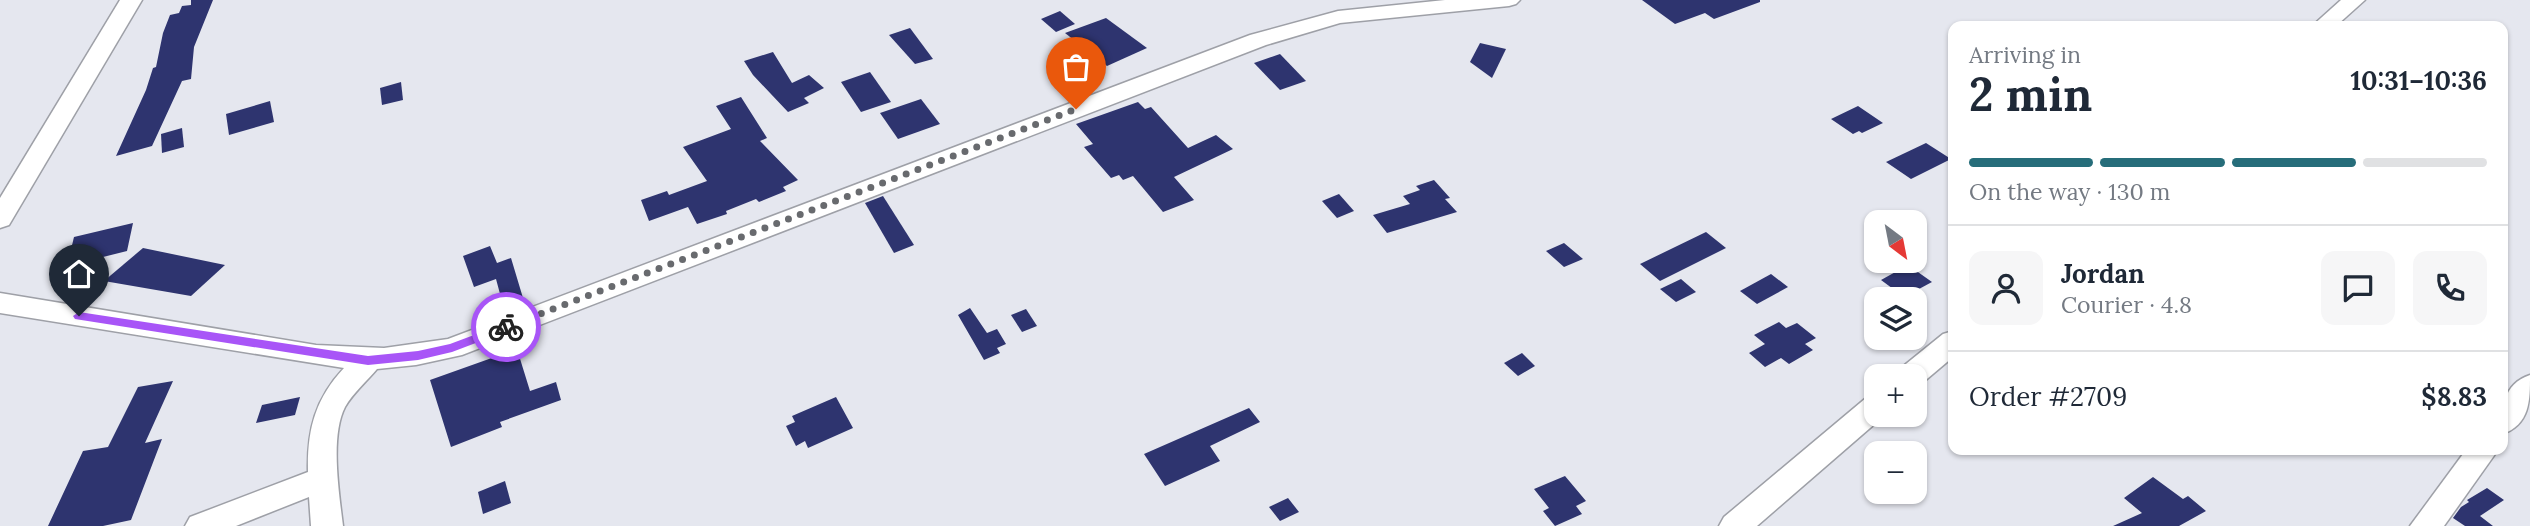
<!DOCTYPE html>
<html lang="en">
<head>
<meta charset="utf-8">
<style>
  body { margin:0; font-family:Lora,serif; background:#f6f6f7; color:#1f2937; height:100vh; display:flex; flex-direction:column; font-size:26px; white-space:nowrap }
  * { box-sizing:border-box; margin:0 }
  p { font-size:23px; color:#747a83 }
  .icon { flex:none; width:38px; height:38px; fill:none; stroke:currentColor; stroke-width:2; stroke-linecap:round; stroke-linejoin:round }
  .map { position:relative; flex:1; overflow:hidden }
  .details { position:absolute; left:1948px; top:21px; width:560px; height:434px; display:flex; flex-direction:column; background:#fff; border-radius:14px; box-shadow:0 2px 5px #0004 }
  .details>* { flex:none }
  .needle { width:46px; rotate:148deg }
  .controls { position:absolute; left:1864px; top:210px; display:grid; gap:14px }
  .controls a { display:grid; place-items:center; width:63px; height:63px; border-radius:14px; background:#fff; box-shadow:0 2px 5px #0004; font-size:35px }
  .pin { position:absolute; display:grid; place-items:center; width:60px; height:60px; color:#fff; margin:-72px -30px; border-radius:50% 50% 50% 0; rotate:-45deg; box-shadow:0 0 7px #0007 }
  .pin .icon { rotate:45deg }
  .courier { position:absolute; display:grid; place-items:center; width:70px; height:70px; margin:-35px; border:5px solid #a855f7; border-radius:50%; background:#fff; color:#222; box-shadow:0 2px 9px #0007 }
  .head em { font-style:normal; font-weight:700 }
  .head div { display:flex; flex-direction:column-reverse }
  .head { display:flex; align-items:center; justify-content:space-between; height:119px; padding:0 21px }
  h1 { font-size:46px; font-weight:700; line-height:52px }
  .bar { display:grid; grid-template-columns:repeat(4,1fr); gap:10px 7px; align-content:center; height:84px; padding:0 21px }
  .bar i { height:9px; border-radius:5px; background:#e0e1e3 }
  .bar .on { background:#266d7a }
  .bar p { grid-column:span 4 }
  .line { display:flex; align-items:center; gap:18px; padding:0 21px; border-top:2px solid #e0e1e3 }
  .line div { flex:1 }
  .round { display:grid; place-items:center; flex:none; width:74px; height:74px; border-radius:14px; background:#f6f6f7 }
  .map>svg:first-child { display:block }
  .building { fill:#2e346f }
  .lines { fill:none; stroke-linecap:round; stroke-linejoin:round }
  .street-casing { stroke:#9ea0a7; stroke-width:3 }
  .street { fill:#fff; fill-rule:evenodd }
  .route { fill:#a855f7 }
  .done { stroke:#686a6e; stroke-width:7; stroke-dasharray:0 12.6 }
</style>
</head>
<body>
<div class="map">
<svg width="2530" height="526" viewBox="0 0 2530 526">
  <rect width="100%" height="100%" fill="#e5e7ef"/>
  <g class="building">
    <polygon points="191,0 213,0 194,47 191,79 182,81 152,146 116,156 146,90 153,68 156,67 163,33 170,15 179,13 182,6 191,5"/>
    <polygon points="1642,0 1760,0 1760,2 1714,19 1705,13 1675,24"/>
    <polygon points="1060,11 1075,24 1056,32 1041,19"/>
    <polygon points="1106,18 1147,48 1107,66 1065,33"/>
    <polygon points="910,28 933,59 915,64 889,35"/>
    <polygon points="1480,43 1506,49 1492,78 1470,62"/>
    <polygon points="773,52 792,83 809,75 824,88 804,98 809,103 788,112 753,75 744,61"/>
    <polygon points="1280,54 1306,81 1280,90 1254,63"/>
    <polygon points="870,72 891,102 861,112 841,82"/>
    <polygon points="401,82 403,100 382,105 380,88"/>
    <polygon points="741,97 767,138 760,141 798,180 783,187 786,191 759,202 756,199 726,211 727,214 697,224 688,207 649,221 641,200 667,191 669,195 707,181 683,147 731,129 716,106"/>
    <polygon points="921,99 940,124 898,139 880,113"/>
    <polygon points="270,101 274,122 229,135 226,114"/>
    <polygon points="1138,102 1145,109 1151,107 1188,148 1216,135 1233,149 1174,177 1194,200 1163,212 1133,176 1123,180 1119,175 1111,178 1084,147 1093,144 1076,124"/>
    <polygon points="1858,106 1883,123 1862,133 1859,131 1853,134 1831,119"/>
    <polygon points="182,128 184,147 162,153 161,134"/>
    <polygon points="1926,143 1951,159 1911,179 1886,162"/>
    <polygon points="1434,180 1450,198 1445,199 1457,212 1387,233 1373,215 1410,204 1403,196 1420,190 1416,186"/>
    <polygon points="1339,194 1354,211 1337,218 1322,201"/>
    <polygon points="883,196 914,245 894,253 865,203"/>
    <polygon points="133,223 127,251 67,266 74,237"/>
    <polygon points="1706,232 1726,248 1660,281 1640,264"/>
    <polygon points="1564,243 1583,259 1564,267 1546,251"/>
    <polygon points="490,246 497,263 511,258 523,298 503,305 496,279 474,287 463,256"/>
    <polygon points="143,248 225,265 191,296 104,281"/>
    <polygon points="1908,265 1932,282 1904,297 1881,280"/>
    <polygon points="1771,274 1788,287 1757,304 1740,291"/>
    <polygon points="1681,279 1696,292 1676,302 1660,289"/>
    <polygon points="970,308 987,333 997,329 1006,344 997,348 1000,353 984,360 958,315"/>
    <polygon points="1026,309 1037,326 1022,332 1011,315"/>
    <polygon points="1779,322 1786,328 1797,323 1816,338 1805,344 1813,350 1789,364 1781,358 1765,367 1749,353 1765,344 1754,335"/>
    <polygon points="517,349 530,391 556,382 561,400 500,422 502,427 451,447 430,380"/>
    <polygon points="1522,353 1535,366 1518,376 1504,363"/>
    <polygon points="173,381 145,443 162,439 131,520 103,526 48,526 83,451 108,447 138,387"/>
    <polygon points="300,397 295,415 256,423 262,405"/>
    <polygon points="836,397 853,428 808,448 805,441 796,446 786,426 795,422 792,416"/>
    <polygon points="1249,408 1260,422 1210,446 1220,461 1165,486 1144,454"/>
    <polygon points="1565,476 1586,501 1576,506 1582,514 1555,526 1543,511 1549,508 1534,489"/>
    <polygon points="2153,477 2183,499 2188,496 2206,511 2179,526 2113,526 2142,513 2124,498"/>
    <polygon points="505,481 511,503 483,514 478,492"/>
    <polygon points="2487,488 2504,500 2480,516 2493,526 2465,526 2453,518 2461,507 2469,502 2467,500"/>
    <polygon points="1288,498 1299,512 1280,521 1269,507"/>
  </g>
  <g class="lines">
    <defs>
      <g id="street">
        <polygon points="120,0 142,0 9,225 0,228 0,198"/>
        <path d="M1445 0H1520L1516 4 1509 6 1340 23 1266 45 462 355 416 365 377 369C367 381 353 393 345 407 330 436 339 493 343 526H311L309 497 236 526H185L190 517 308 472C307 430 315 399 344 368L0 313V293L316 345 384 348 448 339 1250 35 1338 11Z"/>
        <polygon points="2341,0 2365,0 2336,26 2312,26"/>
        <polygon points="1953,331 1953,357 1921,384 1914,386 1914,376 1897,376 1901,368 1943,334"/>
        <path d="M2530 375C2530 400 2530 425 2502 434 2502 410 2502 384 2530 375Z"/>
        <polygon points="1876,395 1876,415 1885,415 1757,526 1719,526 1724,517 1866,398"/>
        <polygon points="2466,450 2498,450 2444,526 2410,526"/>
      </g>
    </defs>
    <use href="#street" class="street-casing"/>
    <use href="#street" class="street"/>
  </g>
  <polygon class="route" points="79,312 368,356 418,351 450,344 506,323 512,327 510,330 452,352 418,360 368,365 75,319 73,316"/>
  <g class="lines">
    <polyline class="done" points="506,327 1076,109"/>
  </g>
</svg>
<div class="controls">
<a><svg class="needle" viewBox="-14 -14 28 28"><path d="M0-13l5 13h-10z" fill="#e53935"/><path d="M0 13l5-13h-10z" fill="#747a83"/></svg></a>
<a><svg class="icon" aria-label="layers" viewBox="0 0 24 24"><path d="M12 4l9 5-9 5-9-5zM3 14l9 5 9-5"/></svg></a>
<a>+</a>
<a>−</a>
</div>
<div class="pin" style="left:1076px;top:109px;background:#ea580c"><svg class="icon" aria-label="bag" viewBox="0 0 24 24"><path d="M5 8h14l-1 12H6zM9 8a3 3 0 0 1 6 0"/></svg></div>
<div class="pin" style="left:79px;top:316px;background:#1f2937"><svg class="icon" aria-label="home" viewBox="0 0 24 24"><path d="M3 11l9-7 9 7M6 9v11h12V9"/></svg></div>
<div class="courier" style="left:506px;top:327px"><svg class="icon" aria-label="bike" viewBox="0 0 24 24"><circle cx="6" cy="16" r="4"/><circle cx="18" cy="16" r="4"/><path d="M6 16l4-8h5l3 8M10 8l3 8H6M13 5h3"/></svg></div>
<section class="details">
<div class="head"><div><h1>2 min</h1><p>Arriving in</p></div><em>10:31–10:36</em></div>
<div class="bar"><i class="on"></i><i class="on"></i><i class="on"></i><i></i><p>On the way · 130 m</p></div>
<div class="line" style="height:126px"><a class="round"><svg class="icon" aria-label="person" viewBox="0 0 24 24"><circle cx="12" cy="8" r="4"/><path d="M4 21q1-7 8-7t8 7"/></svg></a><div><b>Jordan</b><p>Courier · 4.8</p></div><a class="round"><svg class="icon" aria-label="chat" viewBox="0 0 24 24"><path d="M4 5h16v11H9l-5 4z"/></svg></a><a class="round"><svg class="icon" aria-label="phone" viewBox="0 0 24 24"><path d="M5 4h4l2 5-3 2q2 4 5 5l2-3 5 2v4C11 20 4 13 5 4z"/></svg></a></div>
<div class="line" style="height:91px"><div>Order #2709</div><b>$8.83</b></div>
</section>
</div>
</body>
</html>
